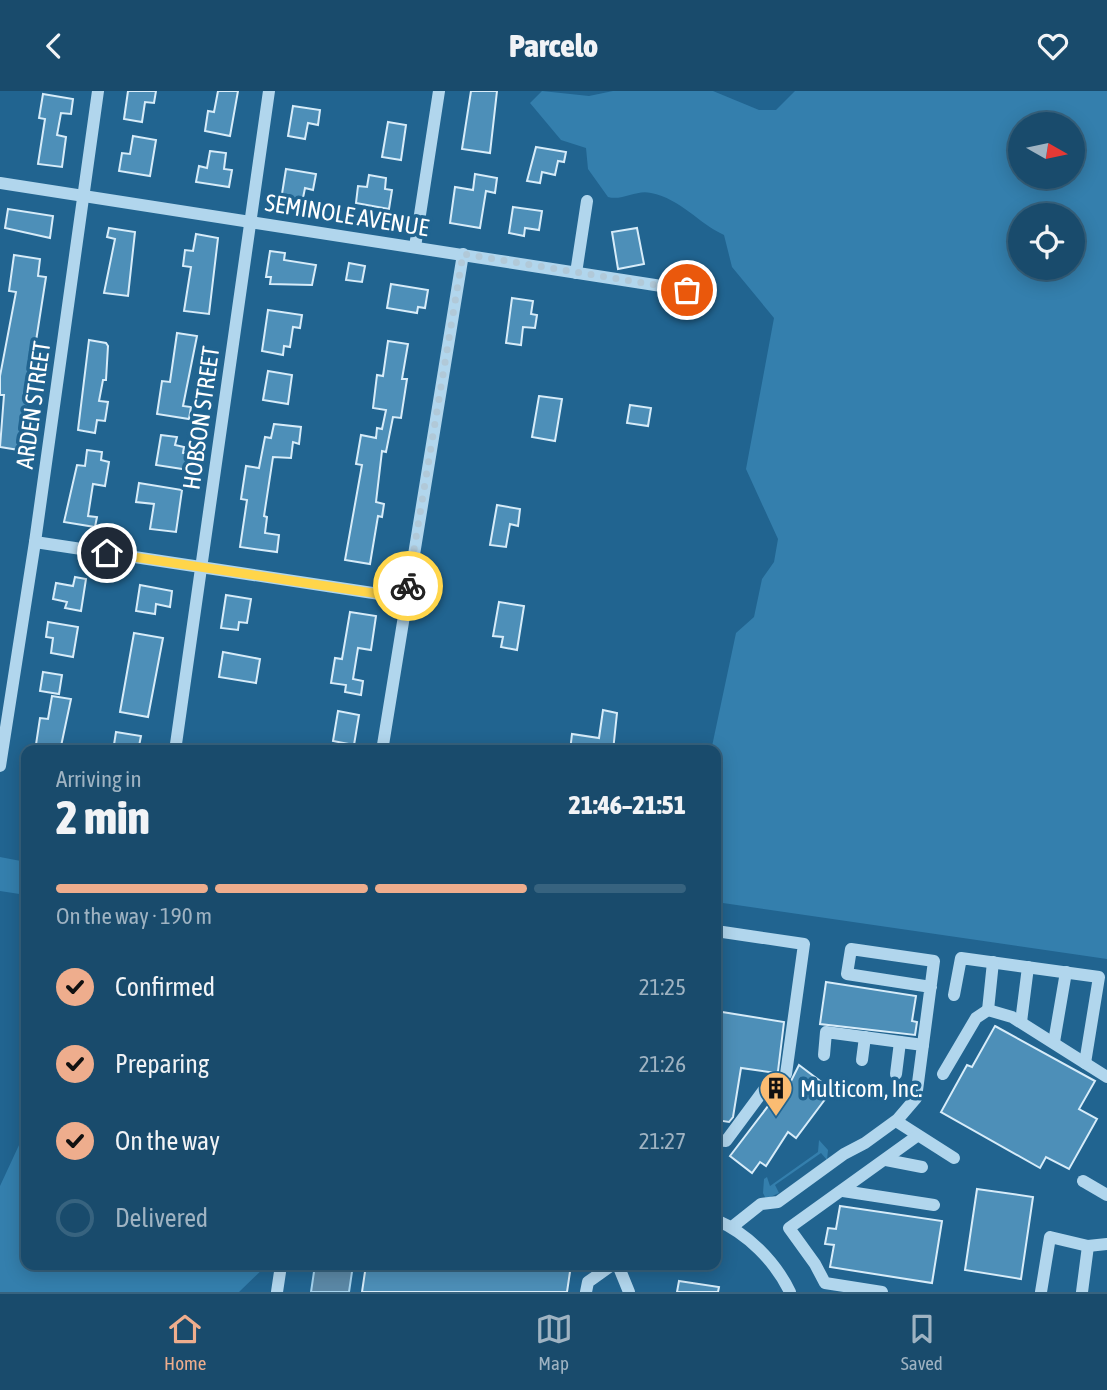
<!DOCTYPE html>
<html lang="en">
<head>
<meta charset="utf-8">
<style>
  body { margin:0; font-family:"Asap Condensed",sans-serif; background:#225272; color:#f1f3f6; height:100vh; display:flex; flex-direction:column; font-size:26px; white-space:nowrap }
  * { box-sizing:border-box; margin:0 }
  p { font-size:23px; color:#9fb3c2 }
  .icon { flex:none; width:38px; height:38px; fill:none; stroke:currentColor; stroke-width:2; stroke-linecap:round; stroke-linejoin:round }
  .map { position:relative; flex:1; overflow:hidden }
  .side { position:absolute; left:21px; top:654px; width:700px; height:525px; display:flex; flex-direction:column; background:#194b6c; border-radius:14px; box-shadow:0 4px 18px #0003,0 0 0 2px #37637f }
  .side>* { flex:none }
  .needle { width:46px; rotate:99deg }
  .buttons { position:absolute; left:1008px; top:21px; display:grid; gap:14px }
  .buttons a { display:grid; place-items:center; width:77px; height:77px; border-radius:50%; background:#194b6c; box-shadow:0 4px 18px #0003,0 0 0 2px #37637f; font-size:35px }
  .pin { position:absolute; display:grid; place-items:center; width:60px; height:60px; color:#fff; margin:-30px; border:4px solid #fff; border-radius:50%; box-shadow:0 2px 7px #0007 }
  .courier { position:absolute; display:grid; place-items:center; width:70px; height:70px; margin:-35px; border:5px solid #ffd54a; border-radius:50%; background:#fff; color:#222; box-shadow:0 2px 9px #0007 }
  .head em { font-style:normal; font-weight:800 }
  .head div { display:flex; flex-direction:column-reverse }
  .head { display:flex; align-items:center; justify-content:space-between; height:119px; padding:0 35px }
  h1 { font-size:46px; font-weight:800; line-height:52px }
  .bar { display:grid; grid-template-columns:repeat(4,1fr); gap:10px 7px; align-content:center; height:84px; padding:0 35px }
  .bar i { height:9px; border-radius:5px; background:#37637f }
  .bar .current { background:#eead8d }
  .bar p { grid-column:span 4 }
  ol { padding:0 35px; list-style:none }
  li { display:flex; align-items:center; gap:21px; height:77px }
  li p { margin-inline-start:auto }
  li .icon { padding:7px; border-radius:50%; background:#eead8d; color:#111; stroke-width:4 }
  li:last-child { color:#9fb3c2 }
  li i { width:38px; height:38px; border:4px solid #37637f; border-radius:50% }
  header { display:flex; justify-content:space-between; align-items:center; height:91px; padding:0 35px; background:#194b6c; font-size:32px; font-weight:800 }
  .tabs { display:flex; justify-content:space-around; align-items:center; height:98px; border-top:2px solid #37637f; background:#194b6c; font-size:19px; color:#9fb3c2 }
  .tabs a { display:grid; justify-items:center; gap:4px }
  .tabs .current { color:#eead8d }
  .map>svg:first-child { display:block }
  .green { fill:#347fad; fill-rule:evenodd }
  .water { fill:#5b88a6; stroke:#a5d3ee; stroke-width:2 }
  .building { fill:#4d8fb8; stroke:#d7ecf9; stroke-width:2 }
  .lines { fill:none; stroke-linecap:round; stroke-linejoin:round }
  .minor { stroke:#b1d6ed; stroke-width:12 }
  .done { stroke:#b1c9d8; stroke-width:7; stroke-dasharray:0 12.6 }
  .route { stroke:#ffd54a; stroke-width:9 }
  .labels { text-anchor:middle; dominant-baseline:central; stroke-width:7; stroke-linejoin:round; paint-order:stroke }
  .street-label { font-size:24px; fill:#fff; stroke:#216490 }
  .poi-label { font-size:24px; fill:#fff; stroke:#216490; text-anchor:start }
</style>
</head>
<body>
<header><svg class="icon" aria-label="back" viewBox="0 0 24 24"><path d="M15 5l-7 7 7 7"/></svg>Parcelo<svg class="icon" aria-label="heart" viewBox="0 0 24 24"><path d="M12 20l-8-8c-3-5 5-10 8-4 3-6 11-1 8 4z"/></svg></header>
<div class="map">
<svg width="1107" height="1201" viewBox="0 0 1107 1201">
  <rect width="100%" height="100%" fill="#216490"/>
  <g class="green">
    <path d="M542 0 589 5 613 0H713L759 19H776L795 0H1107V868L716 811V660H711L736 542 754 526 762 488 774 471 778 448 746 378 774 227 732 176 724 144C698 132 681 108 651 102 637 98 623 110 608 106L588 78 586 57 561 49 530 12ZM1020 33H1073V86H1020ZM1020 124H1073V177H1020Z"/>
    <polygon points="0,766 26,771 26,804 0,800"/>
    <polygon points="26,1039 26,1174 267,1174 239,1201 0,1201 0,1095"/>
    <polygon points="819,1049 828,1059 827,1069 821,1062 775,1094 779,1102 766,1108 763,1102 764,1088 767,1086 770,1095 818,1061"/>
  </g>
  <polygon class="water" points="315,1174 353,1174 349,1201 311,1201"/>
  <g class="building">
    <polygon points="128,0 156,0 154,12 145,11 142,31 124,28"/>
    <polygon points="218,0 238,0 230,45 205,40 208,20 214,21"/>
    <polygon points="471,0 497,0 490,62 462,58"/>
    <polygon points="43,3 73,8 71,23 61,22 57,44 66,46 62,76 38,73 45,28 39,27"/>
    <polygon points="293,15 320,19 318,34 308,32 305,48 288,45"/>
    <polygon points="388,31 406,34 401,69 382,66"/>
    <polygon points="133,45 156,49 150,85 119,80 122,62 130,63"/>
    <polygon points="536,56 566,61 564,71 558,70 555,84 542,81 540,92 527,90"/>
    <polygon points="210,60 226,62 224,78 232,79 229,96 196,91 199,75 207,77"/>
    <polygon points="286,78 316,83 313,99 305,97 302,112 281,109"/>
    <polygon points="475,83 497,87 495,102 486,100 480,137 450,132 455,96 473,99"/>
    <polygon points="369,84 386,87 385,98 392,99 389,118 356,112 358,95 367,96"/>
    <polygon points="513,116 542,120 539,139 525,137 524,145 509,142"/>
    <polygon points="8,118 53,125 50,147 5,137"/>
    <polygon points="109,137 135,141 128,205 104,202 115,148 107,146"/>
    <polygon points="637,137 644,173 618,178 612,141"/>
    <polygon points="196,143 218,147 209,223 184,220 191,176 183,175 185,159 193,160"/>
    <polygon points="270,160 285,162 284,169 316,174 312,194 270,193 271,186 266,186"/>
    <polygon points="14,164 40,168 38,185 46,186 19,359 0,356 4,304 0,304 0,285 16,201 9,200"/>
    <polygon points="349,172 365,175 362,191 346,189"/>
    <polygon points="391,193 428,199 425,217 418,216 417,222 387,217"/>
    <polygon points="512,207 533,210 531,223 537,224 535,237 523,236 521,254 506,252"/>
    <polygon points="268,219 302,224 300,237 293,236 290,256 284,255 283,264 262,260"/>
    <polygon points="177,242 197,245 183,315 191,316 189,328 157,323 162,290 170,291"/>
    <polygon points="89,249 106,252 108,255 106,289 103,289 99,310 108,311 105,330 97,329 95,342 78,339"/>
    <polygon points="388,250 408,253 402,288 407,288 401,327 393,326 386,361 382,360 376,411 384,413 382,426 378,425 370,473 345,469 362,374 356,373 361,344 376,347 377,337 382,338 386,319 373,317 377,284 383,285"/>
    <polygon points="268,280 292,284 288,313 263,309"/>
    <polygon points="539,305 562,308 555,350 532,346"/>
    <polygon points="630,314 651,317 648,335 627,332"/>
    <polygon points="274,333 301,336 299,353 293,351 291,367 273,366 264,425 267,426 265,442 279,444 277,461 240,456 247,409 241,408 246,375 259,377 265,346 271,347"/>
    <polygon points="161,344 177,346 175,354 184,356 183,362 191,363 189,379 156,374"/>
    <polygon points="87,359 102,361 101,369 109,371 105,395 93,393 88,425 97,426 95,436 64,431 77,374 85,375"/>
    <polygon points="139,392 182,399 176,441 150,438 154,413 136,411"/>
    <polygon points="497,414 520,418 518,435 510,433 506,456 490,454"/>
    <polygon points="75,486 86,488 81,520 65,517 67,511 53,508 56,492 73,495"/>
    <polygon points="140,494 172,500 170,516 156,513 155,523 136,520"/>
    <polygon points="226,504 251,508 247,532 239,531 238,539 221,537"/>
    <polygon points="499,511 524,515 517,559 501,556 503,546 493,545"/>
    <polygon points="350,521 376,525 371,559 358,557 353,588 363,590 361,604 345,601 346,594 331,592 335,567 342,568"/>
    <polygon points="48,531 78,536 73,566 51,562 53,547 46,546"/>
    <polygon points="134,542 163,547 148,626 120,621"/>
    <polygon points="223,561 260,568 256,592 219,586"/>
    <polygon points="43,581 62,584 59,603 40,600"/>
    <polygon points="52,605 71,608 60,660 35,660 40,627 48,628"/>
    <polygon points="603,619 617,622 613,660 570,660 572,643 599,647"/>
    <polygon points="338,620 359,624 354,654 333,650"/>
    <polygon points="116,641 141,645 138,660 113,660"/>
    <polygon points="826,891 916,905 912,930 917,931 915,944 820,933"/>
    <polygon points="716,920 784,931 778,980 776,982 741,977 733,1026 729,1031 716,1029"/>
    <polygon points="995,935 1095,990 1079,1018 1097,1028 1069,1078 1046,1066 1040,1077 941,1021 967,974 972,976"/>
    <polygon points="799,974 832,999 796,1047 788,1041 766,1075 760,1071 752,1082 730,1065 778,1002 789,994"/>
    <polygon points="977,1098 1033,1106 1021,1188 965,1179"/>
    <polygon points="840,1115 942,1130 932,1192 830,1176 834,1154 825,1153 828,1137 836,1138"/>
    <polygon points="366,1174 571,1174 567,1201 362,1201"/>
    <polygon points="679,1190 719,1196 718,1201 677,1201"/>
  </g>
  <g class="lines">
    <g class="minor">
      <polyline points="0,92 687,199"/>
      <polyline points="415,156 439,0"/>
      <polyline points="576,182 587,110"/>
      <polyline points="35,451 406,507"/>
      <polyline points="175,660 269,0"/>
      <polyline points="382,660 463,163"/>
      <polyline points="0,675 35,451 98,0"/>
      <polyline points="716,840 804,853 786,983 782,989 766,996 726,1050 716,1049"/>
      <polyline points="954,904 961,867 1099,886 1085,972"/>
      <polyline points="988,919 993,871"/>
      <polyline points="1021,931 1028,876"/>
      <polyline points="1054,951 1066,881"/>
      <polyline points="824,964 826,941 923,954"/>
      <polyline points="862,969 865,946"/>
      <polyline points="896,983 900,951"/>
      <polyline points="943,983 976,927 988,919 1012,926 1107,986"/>
      <polyline points="896,1030 954,1067"/>
      <polyline points="886,1069 922,1076"/>
      <polyline points="1083,1090 1107,1104"/>
      <polyline points="843,1100 934,1114"/>
      <path d="M716 1129C747 1142 775 1170 790 1201"/>
      <polyline points="732,1136 761,1113 778,1111 844,1063 865,1052 898,1028 916,1007 934,870 851,858 847,883 931,896"/>
      <polyline points="618,1174 629,1201"/>
      <polyline points="277,1201 280,1181"/>
      <polyline points="586,1201 588,1191 612,1174"/>
      <polyline points="882,1201 825,1192 815,1173 789,1137 917,1045"/>
      <polyline points="1041,1201 1050,1146 1088,1155 1107,1153"/>
      <polyline points="1082,1201 1088,1155"/>
    </g>
  </g>
  <g class="lines">
    <polyline class="done" points="408,495 463,163 687,199"/>
    <polyline class="route" points="107,462 406,507 408,495"/>
  </g>
  <defs>
    <symbol id="building-pin" viewBox="-11 -11 22 30"><path d="M0 17L-7.5 6A9.5 9.5 0 1 1 7.5 6Z" fill="#fabc72" stroke="#216490"/><path d="M-4-6H4V6H1V3H-1V6H-4ZM-2.5-4.3h1.7v1.8h-1.7ZM.8-4.3h1.7v1.8H.8ZM-2.5-1h1.7V.8h-1.7ZM.8-1h1.7V.8H.8Z" fill="#111"/></symbol>
  </defs>
  <g fill-rule="evenodd">
    <use href="#building-pin" x="757" y="978" width="38" height="52"/>
  </g>
  <g class="labels">
    <g class="street-label">
      <text transform="translate(347 124) rotate(9)">SEMINOLE AVENUE</text>
      <text transform="translate(33 314) rotate(-82)">ARDEN STREET</text>
      <text transform="translate(201 327) rotate(-82)">HOBSON STREET</text>
    </g>
    <g class="poi-label">
      <text x="800" y="997">Multicom, Inc.</text>
    </g>
  </g>
</svg>
<div class="buttons">
<a><svg class="needle" viewBox="-14 -14 28 28"><path d="M0-13l5 13h-10z" fill="#e53935"/><path d="M0 13l5-13h-10z" fill="#9fb3c2"/></svg></a>
<a><svg class="icon" aria-label="locate" viewBox="0 0 24 24"><circle cx="12" cy="12" r="6"/><path d="M12 2v4M12 18v4M2 12h4M18 12h4"/></svg></a>
</div>
<div class="pin" style="left:687px;top:199px;background:#ea580c"><svg class="icon" aria-label="bag" viewBox="0 0 24 24"><path d="M5 8h14l-1 12H6zM9 8a3 3 0 0 1 6 0"/></svg></div>
<div class="pin" style="left:107px;top:462px;background:#1f2937"><svg class="icon" aria-label="home" viewBox="0 0 24 24"><path d="M3 11l9-7 9 7M6 9v11h12V9"/></svg></div>
<div class="courier" style="left:408px;top:495px"><svg class="icon" aria-label="bike" viewBox="0 0 24 24"><circle cx="6" cy="16" r="4"/><circle cx="18" cy="16" r="4"/><path d="M6 16l4-8h5l3 8M10 8l3 8H6M13 5h3"/></svg></div>
<section class="side">
<div class="head"><div><h1>2 min</h1><p>Arriving in</p></div><em>21:46–21:51</em></div>
<div class="bar"><i class="current"></i><i class="current"></i><i class="current"></i><i></i><p>On the way · 190 m</p></div>
<ol>
<li><svg class="icon" aria-label="check" viewBox="0 0 24 24"><path d="M5 12l5 5 9-10"/></svg>Confirmed<p>21:25</p></li>
<li><svg class="icon" aria-label="check" viewBox="0 0 24 24"><path d="M5 12l5 5 9-10"/></svg>Preparing<p>21:26</p></li>
<li><svg class="icon" aria-label="check" viewBox="0 0 24 24"><path d="M5 12l5 5 9-10"/></svg>On the way<p>21:27</p></li>
<li><i></i>Delivered</li>
</ol>
</section>
</div>
<nav class="tabs">
<a class="current"><svg class="icon" aria-label="home" viewBox="0 0 24 24"><path d="M3 11l9-7 9 7M6 9v11h12V9"/></svg>Home</a>
<a><svg class="icon" aria-label="map" viewBox="0 0 24 24"><path d="M3 6l6-2 6 2 6-2v14l-6 2-6-2-6 2zM9 4v14M15 6v14"/></svg>Map</a>
<a><svg class="icon" aria-label="saved" viewBox="0 0 24 24"><path d="M7 4h10v16l-5-4-5 4z"/></svg>Saved</a>
</nav>
</body>
</html>
